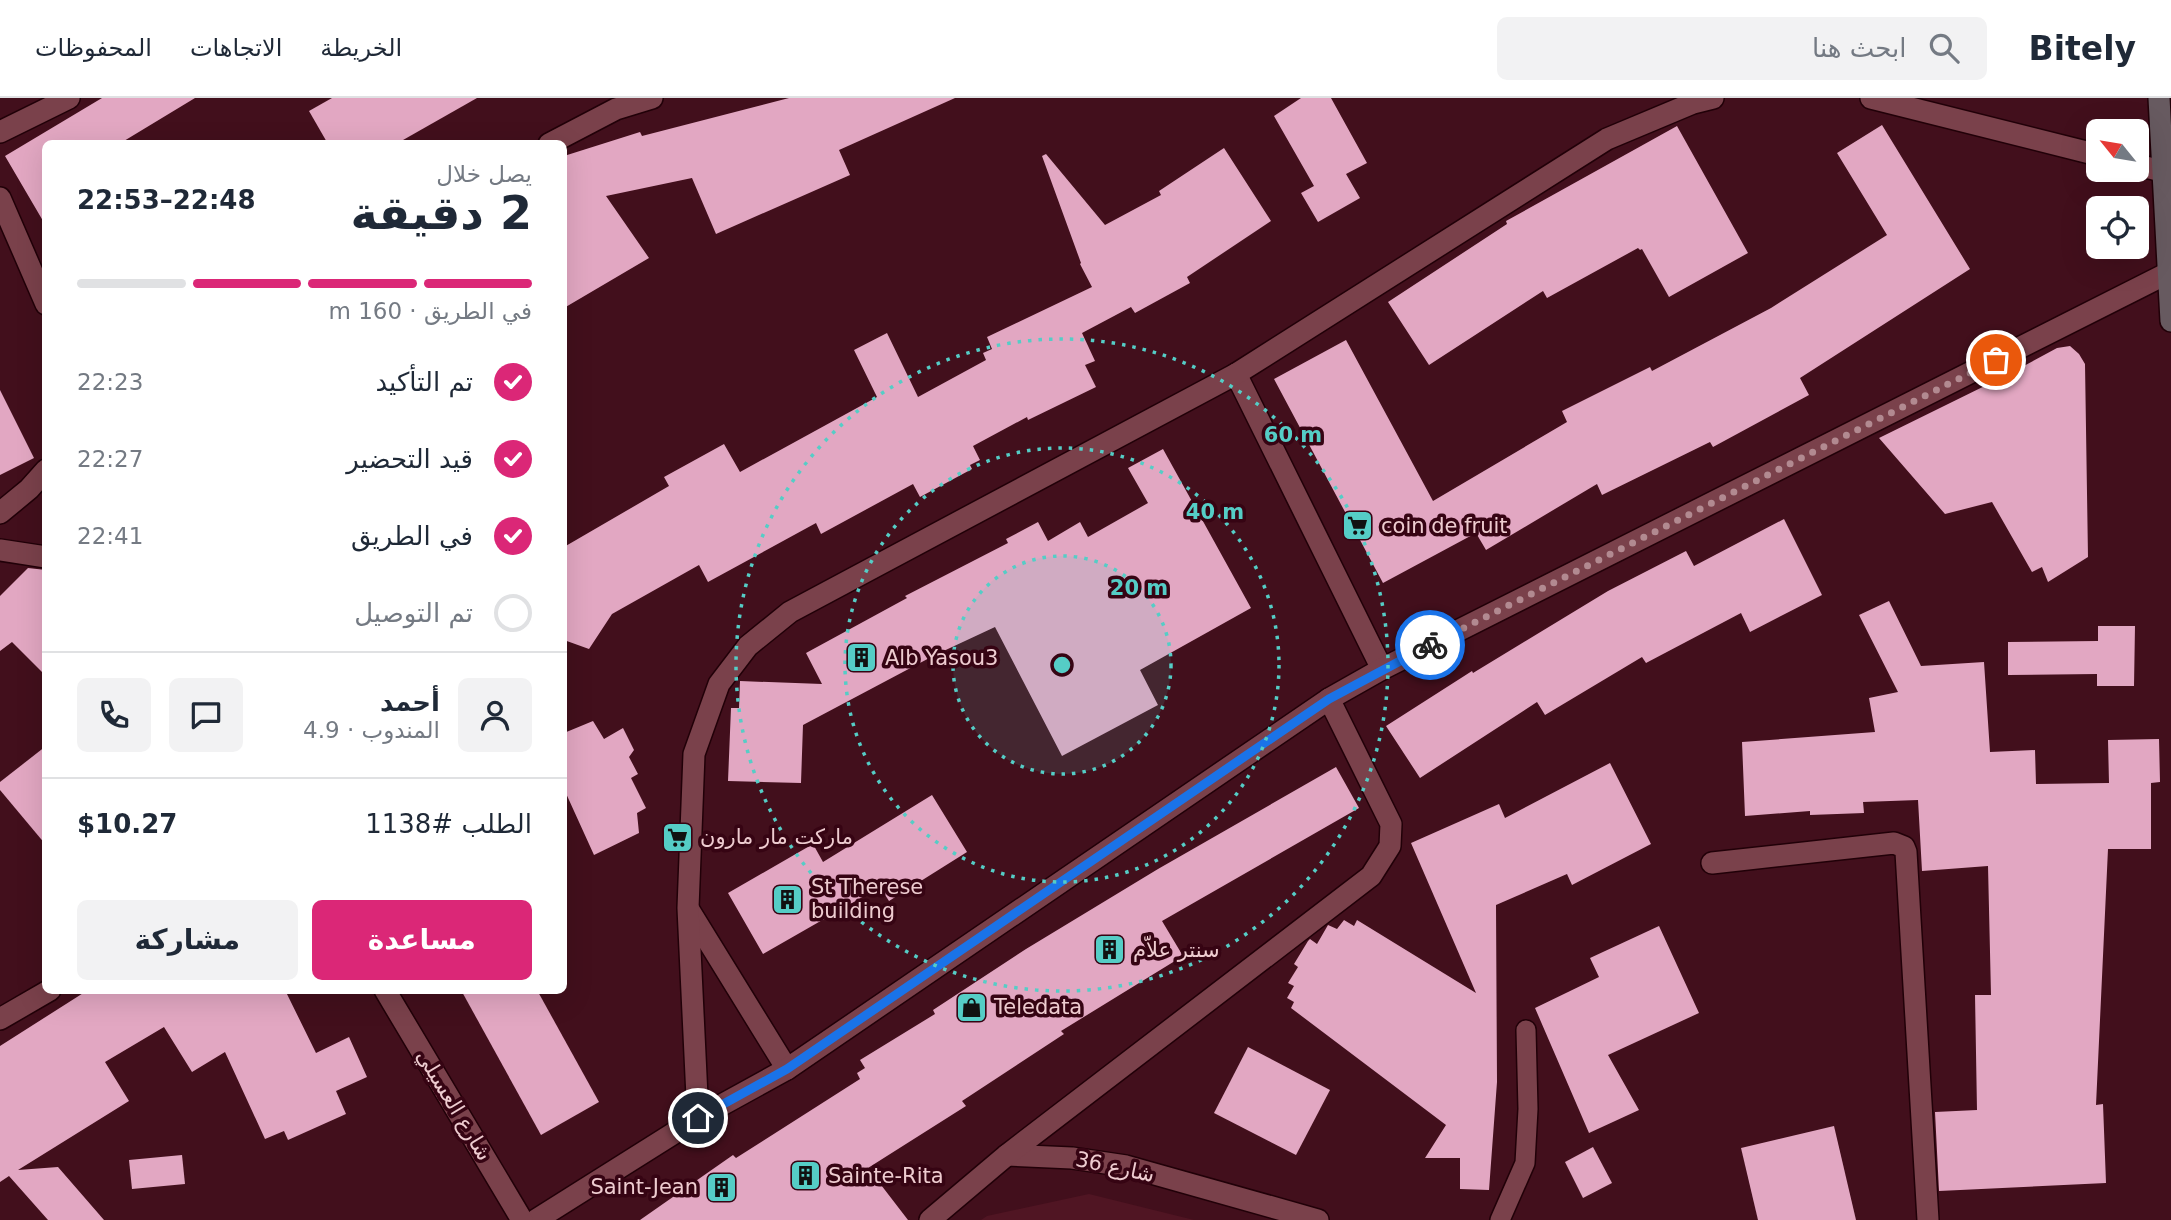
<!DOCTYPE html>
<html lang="ar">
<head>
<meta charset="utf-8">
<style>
  body { margin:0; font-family:"DejaVu Sans","Noto Sans Arabic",sans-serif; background:#f2f2f3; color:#1f2937; direction:rtl; height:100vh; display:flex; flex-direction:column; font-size:26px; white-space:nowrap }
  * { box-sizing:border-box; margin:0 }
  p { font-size:23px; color:#747a83 }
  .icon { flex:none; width:38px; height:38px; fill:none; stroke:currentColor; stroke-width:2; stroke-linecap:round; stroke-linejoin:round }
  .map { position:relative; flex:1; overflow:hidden; direction:ltr }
  .drawer { position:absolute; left:42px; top:42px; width:525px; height:854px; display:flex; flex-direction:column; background:#fff; border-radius:10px; box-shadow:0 7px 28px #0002; direction:rtl }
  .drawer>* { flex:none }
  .needle { width:46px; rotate:300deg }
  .controls { position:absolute; left:2086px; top:21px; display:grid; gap:14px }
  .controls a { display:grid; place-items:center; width:63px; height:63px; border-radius:10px; background:#fff; box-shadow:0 7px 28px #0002; font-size:35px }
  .pin { position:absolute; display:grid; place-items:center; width:60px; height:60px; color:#fff; margin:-30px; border:4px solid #fff; border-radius:50%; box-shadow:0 2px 7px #0007 }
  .courier { position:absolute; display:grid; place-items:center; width:70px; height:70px; margin:-35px; border:5px solid #1a73e8; border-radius:50%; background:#fff; color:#222; box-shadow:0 2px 9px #0007 }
  .head em { font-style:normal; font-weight:700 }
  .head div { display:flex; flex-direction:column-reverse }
  .head { display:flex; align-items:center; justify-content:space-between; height:119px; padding:0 35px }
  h1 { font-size:46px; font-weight:700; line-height:52px }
  .bar { display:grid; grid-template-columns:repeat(4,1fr); gap:10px 7px; align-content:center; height:84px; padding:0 35px }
  .bar i { height:9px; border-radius:5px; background:#e0e1e3 }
  .bar .on { background:#db2777 }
  .bar p { grid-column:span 4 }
  .line { display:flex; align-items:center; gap:18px; padding:0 35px; border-top:2px solid #e0e1e3 }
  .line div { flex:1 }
  .round { display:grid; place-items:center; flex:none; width:74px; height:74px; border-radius:10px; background:#f2f2f3 }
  ol { padding:0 35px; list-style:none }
  li { display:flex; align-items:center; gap:21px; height:77px }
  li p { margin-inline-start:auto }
  li .icon { padding:7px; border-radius:50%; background:#db2777; color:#fff; stroke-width:4 }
  li:last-child { color:#747a83 }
  li i { width:38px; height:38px; border:4px solid #e0e1e3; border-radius:50% }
  .button { display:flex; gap:14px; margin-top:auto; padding:14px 35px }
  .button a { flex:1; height:80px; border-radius:10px; background:#db2777; color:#fff; font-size:28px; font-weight:700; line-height:80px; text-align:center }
  .button a+a { background:#f2f2f3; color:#1f2937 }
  header { display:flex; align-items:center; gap:42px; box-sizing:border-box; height:98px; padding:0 35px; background:#fff; border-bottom:2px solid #e0e1e3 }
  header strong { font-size:33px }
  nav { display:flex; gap:38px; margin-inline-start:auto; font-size:24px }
  .search { width:490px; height:63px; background:#f2f2f3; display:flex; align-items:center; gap:18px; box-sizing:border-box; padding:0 24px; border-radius:10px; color:#747a83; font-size:26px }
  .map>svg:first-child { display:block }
  .built { fill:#501523 }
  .building { fill:#e2a7c2 }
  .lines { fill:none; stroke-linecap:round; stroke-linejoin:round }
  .service-casing { stroke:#210008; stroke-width:22 }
  .minor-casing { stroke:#210008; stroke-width:24 }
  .tertiary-casing { stroke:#210008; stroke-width:24 }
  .secondary-casing { stroke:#210008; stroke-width:24 }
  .service { stroke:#7a414b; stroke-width:19 }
  .minor { stroke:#7a414b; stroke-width:21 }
  .tertiary { stroke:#7a414b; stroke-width:21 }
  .secondary { stroke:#675a60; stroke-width:21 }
  .done { stroke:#b28a91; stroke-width:7; stroke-dasharray:0 12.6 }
  .route { stroke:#1a73e8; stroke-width:9 }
  .ring { fill:none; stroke:#55cdc6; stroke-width:3.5; stroke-dasharray:3.5 7 }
  .labels { text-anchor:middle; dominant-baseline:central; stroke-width:7; stroke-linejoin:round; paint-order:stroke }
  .poi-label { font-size:21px; fill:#eeccd0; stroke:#360413; text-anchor:start }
  .street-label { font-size:21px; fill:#eeccd0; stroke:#360413 }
  .centre { fill:#55cdc6; stroke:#360413; stroke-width:3.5 }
  .ring-label { font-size:21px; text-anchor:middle; font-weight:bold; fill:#55cdc6; stroke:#360413; stroke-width:7; stroke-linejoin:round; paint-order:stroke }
</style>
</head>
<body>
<header>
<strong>Bitely</strong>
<div class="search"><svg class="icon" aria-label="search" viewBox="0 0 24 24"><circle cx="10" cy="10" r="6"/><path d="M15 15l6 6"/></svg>ابحث هنا</div>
<nav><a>الخريطة</a><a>الاتجاهات</a><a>المحفوظات</a></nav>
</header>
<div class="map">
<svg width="2171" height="1122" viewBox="0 0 2171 1122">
  <rect width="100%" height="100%" fill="#420f1c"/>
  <polygon class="built" points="1089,1096 1194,1122 981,1122 987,1118"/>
  <g class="building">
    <polygon points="102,0 195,0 119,46 46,46 46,128 5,58"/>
    <polygon points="332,0 477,0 396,46 328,46 309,13"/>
    <polygon points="789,0 955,0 839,52 850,77 716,136 692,80 606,98 649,160 564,210 564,58 640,34 642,38"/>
    <polygon points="1301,0 1331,0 1367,65 1346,76 1360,100 1318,124 1301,95 1314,88 1274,18"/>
    <polygon points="1882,27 1970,171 1800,280 1809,297 1713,349 1710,344 1602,397 1597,386 1486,452 1476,435 1383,485 1274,281 1346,242 1433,403 1567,324 1562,313 1650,269 1652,273 1771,210 1887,137 1837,55"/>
    <polygon points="1677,28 1748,155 1669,199 1642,151 1640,152 1638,150 1547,200 1543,193 1429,267 1388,204 1507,126 1506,123"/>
    <polygon points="1224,50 1271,123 1187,179 1190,185 1135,215 1131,209 1082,235 1095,263 1085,267 1096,289 1028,322 1027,319 973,348 980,362 970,367 972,371 920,399 913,386 821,436 816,425 708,484 699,467 612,516 589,551 564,542 564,449 669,388 664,379 724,346 740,374 877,299 854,252 887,235 918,299 986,262 983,255 992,251 987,239 1092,189 1080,166 1081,165 1042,58 1046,56 1105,127 1161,97 1159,93"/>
    <polygon points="2070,248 2079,256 2085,266 2088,459 2048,484 2042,469 2032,474 1992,404 1945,416 1879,340 2009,276 2057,250"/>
    <polygon points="0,292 34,360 0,377"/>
    <polygon points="1163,351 1251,510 1140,572 1158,607 1062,658 995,529 935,557 803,627 801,685 728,683 731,610 739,610 740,583 822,586 806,555 907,500 905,498 1008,445 1006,441 1038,424 1048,443 1080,424 1088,439 1148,405 1128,370"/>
    <polygon points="1784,421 1822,497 1750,534 1741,515 1646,565 1642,559 1545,617 1537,604 1420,680 1386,628 1472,573 1473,575 1608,493 1686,453 1694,468"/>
    <polygon points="28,470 46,472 46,578 12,544 0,553 0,498"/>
    <polygon points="1889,503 1921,568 1984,564 1990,654 2035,652 2036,686 2109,685 2108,642 2159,641 2160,684 2151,685 2151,751 2108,751 2096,1007 2103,1006 2106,1085 1939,1093 1935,1014 1977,1012 1975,897 1991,897 1988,768 1922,773 1918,702 1863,704 1864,715 1810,717 1810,713 1745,718 1742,644 1875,634 1869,600 1898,594 1859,517"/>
    <polygon points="2098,528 2135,528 2134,588 2097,588 2097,576 2008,577 2008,544 2098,543"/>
    <polygon points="593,623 604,641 623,630 634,652 629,659 638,676 631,680 646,710 637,715 639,735 594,757 564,691 564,635"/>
    <polygon points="46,648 46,747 0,692 0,684"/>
    <polygon points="1610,665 1651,746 1572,787 1567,776 1496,807 1497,984 1489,1092 1460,1091 1460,1060 1425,1060 1446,1027 1291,910 1294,904 1287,900 1294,888 1288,885 1298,869 1294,866 1308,843 1310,841 1317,846 1328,827 1337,831 1344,822 1354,828 1357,822 1476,895 1411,745 1499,706 1505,720"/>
    <polygon points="1336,669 1359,710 1162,823 1183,858 1061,933 1064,936 962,1003 966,1008 868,1070 908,1122 640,1122 733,1057 736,1060 860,981 857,975 865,970 860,962 935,916 933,912 1026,851 1158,771"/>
    <polygon points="932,697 967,754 889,803 880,789 763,856 728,795 813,746 823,764"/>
    <polygon points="1659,828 1699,915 1608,957 1639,1012 1589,1035 1535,910 1599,879 1590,860"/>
    <polygon points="88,892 285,892 316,955 349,939 367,979 336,993 346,1016 288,1042 284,1033 265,1041 225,954 192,974 164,929 105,964 129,1003 18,1072 58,1069 104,1122 48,1122 9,1078 0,1084 0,948"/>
    <polygon points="461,892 537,892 599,1004 541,1037"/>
    <polygon points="1248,949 1330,992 1296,1057 1214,1015"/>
    <polygon points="1834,1028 1856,1122 1758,1122 1741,1050"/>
    <polygon points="1593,1049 1612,1085 1583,1100 1565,1064"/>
    <polygon points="182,1057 185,1086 132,1091 129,1062"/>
  </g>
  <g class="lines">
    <defs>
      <polyline id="service" points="1500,1122 1525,1065 1528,1011 1526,932"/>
      <g id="minor">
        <polyline points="1871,0 2098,57"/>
        <polyline points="2137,67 2162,73"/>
        <polyline points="1236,276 1382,571"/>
        <polyline points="1712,765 1894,745 1904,749 1906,754 1928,1122"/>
        <polyline points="689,812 787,971"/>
        <polyline points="0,921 50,892"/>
        <polyline points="698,1020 688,810 694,656 719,586 748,548 790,514 1236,276 1607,41 1693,5 1713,0"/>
        <polyline points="1007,1057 1072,1060 1126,1068 1318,1122"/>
        <polyline points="536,1122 698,1020 787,971 1329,601 1382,571 2168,175"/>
        <polyline points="930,1122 1007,1057 1371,778 1390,748 1391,726 1329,601"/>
      </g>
      <g id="tertiary">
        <polyline points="0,34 69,0"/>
        <polyline points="549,46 616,11 652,0"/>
        <polyline points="0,100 46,206"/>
        <polyline points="0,415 29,391 46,372"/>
        <polyline points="0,452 46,459"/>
        <polyline points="385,892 522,1122"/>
      </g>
      <polyline id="secondary" points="2159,0 2171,223"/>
    </defs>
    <use href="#service" class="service-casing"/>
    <use href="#minor" class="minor-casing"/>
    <use href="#tertiary" class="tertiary-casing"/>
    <use href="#secondary" class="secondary-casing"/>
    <use href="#service" class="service"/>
    <use href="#minor" class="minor"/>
    <use href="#tertiary" class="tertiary"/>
    <use href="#secondary" class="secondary"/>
  </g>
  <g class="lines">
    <polyline class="done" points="1430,547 1996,262"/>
    <polyline class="route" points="698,1020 787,971 1329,601 1430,547"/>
  </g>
  <circle cx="1062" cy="567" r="109" fill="#55cdc6" fill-opacity=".12"/>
  <g class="ring">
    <circle cx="1062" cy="567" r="109"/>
    <circle cx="1062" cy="567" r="217"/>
    <circle cx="1062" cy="567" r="326"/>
  </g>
  <defs>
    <symbol id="supermarket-square" viewBox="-11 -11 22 22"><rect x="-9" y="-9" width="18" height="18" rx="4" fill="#55cdc6" stroke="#360413"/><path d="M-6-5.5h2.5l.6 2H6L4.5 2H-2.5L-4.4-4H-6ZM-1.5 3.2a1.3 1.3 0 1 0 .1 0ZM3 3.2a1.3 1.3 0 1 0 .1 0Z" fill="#111"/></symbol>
    <symbol id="building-square" viewBox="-11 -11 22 22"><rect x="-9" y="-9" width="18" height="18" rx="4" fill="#55cdc6" stroke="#360413"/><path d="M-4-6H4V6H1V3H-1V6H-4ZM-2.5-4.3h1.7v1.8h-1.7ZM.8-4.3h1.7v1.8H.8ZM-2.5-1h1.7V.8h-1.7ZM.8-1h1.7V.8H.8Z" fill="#111"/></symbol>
    <symbol id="shop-square" viewBox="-11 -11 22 22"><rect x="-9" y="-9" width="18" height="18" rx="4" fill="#55cdc6" stroke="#360413"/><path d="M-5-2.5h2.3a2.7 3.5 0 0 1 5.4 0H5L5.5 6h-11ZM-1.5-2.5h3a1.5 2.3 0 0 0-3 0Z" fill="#111"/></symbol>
  </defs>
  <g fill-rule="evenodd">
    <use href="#supermarket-square" x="1340" y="410" width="35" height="35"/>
    <use href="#building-square" x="844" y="542" width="35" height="35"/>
    <use href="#supermarket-square" x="660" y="722" width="35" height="35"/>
    <use href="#building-square" x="770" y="784" width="35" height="35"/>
    <use href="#building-square" x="1092" y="834" width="35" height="35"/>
    <use href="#shop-square" x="954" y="892" width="35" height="35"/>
    <use href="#building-square" x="788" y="1060" width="35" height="35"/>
    <use href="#building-square" x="704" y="1072" width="35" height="35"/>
  </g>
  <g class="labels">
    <g class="poi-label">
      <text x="1381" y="428">coin de fruit</text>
      <text x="885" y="560">Alb Yasou3</text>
      <text x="700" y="739">ماركت مار مارون</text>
      <text x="811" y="789">St Therese<tspan x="811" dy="24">building</tspan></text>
      <text x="1133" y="852">سنتر علاّم</text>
      <text x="994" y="909">Teledata</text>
      <text x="828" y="1078">Sainte-Rita</text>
      <text x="698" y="1089" text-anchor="end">Saint-Jean</text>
    </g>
    <g class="street-label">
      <text transform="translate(454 1007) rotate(59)">شارع العسيلي</text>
      <text transform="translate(1115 1069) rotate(12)">شارع 36</text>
    </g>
  </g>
  <circle cx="1062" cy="567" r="10" class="centre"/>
  <g class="ring-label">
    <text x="1293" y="344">60 m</text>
    <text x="1215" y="421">40 m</text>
    <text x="1139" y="497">20 m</text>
  </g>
</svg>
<div class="controls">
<a><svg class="needle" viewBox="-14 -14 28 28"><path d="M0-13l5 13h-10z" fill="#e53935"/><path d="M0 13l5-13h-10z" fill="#747a83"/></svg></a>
<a><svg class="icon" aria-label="locate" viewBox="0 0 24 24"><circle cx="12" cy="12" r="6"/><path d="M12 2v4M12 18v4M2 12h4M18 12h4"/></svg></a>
</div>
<div class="pin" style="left:1996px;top:262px;background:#ea580c"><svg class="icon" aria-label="bag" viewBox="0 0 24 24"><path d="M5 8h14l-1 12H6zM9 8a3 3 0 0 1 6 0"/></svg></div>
<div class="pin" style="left:698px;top:1020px;background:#1f2937"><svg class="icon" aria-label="home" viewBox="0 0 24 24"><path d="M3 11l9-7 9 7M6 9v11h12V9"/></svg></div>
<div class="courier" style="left:1430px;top:547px"><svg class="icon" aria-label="bike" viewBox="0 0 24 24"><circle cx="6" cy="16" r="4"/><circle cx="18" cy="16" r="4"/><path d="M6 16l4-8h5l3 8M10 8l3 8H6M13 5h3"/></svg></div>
<section class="drawer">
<div class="head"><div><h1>2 دقيقة</h1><p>يصل خلال</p></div><em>22:48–22:53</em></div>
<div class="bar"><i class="on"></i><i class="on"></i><i class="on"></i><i></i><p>في الطريق · 160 m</p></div>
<ol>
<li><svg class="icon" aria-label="check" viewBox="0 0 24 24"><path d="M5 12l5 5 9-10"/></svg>تم التأكيد<p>22:23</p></li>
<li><svg class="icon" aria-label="check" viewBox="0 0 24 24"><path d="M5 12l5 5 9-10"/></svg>قيد التحضير<p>22:27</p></li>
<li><svg class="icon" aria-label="check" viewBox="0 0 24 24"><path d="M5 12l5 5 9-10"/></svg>في الطريق<p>22:41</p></li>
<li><i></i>تم التوصيل</li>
</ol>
<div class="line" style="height:126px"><a class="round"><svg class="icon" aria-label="person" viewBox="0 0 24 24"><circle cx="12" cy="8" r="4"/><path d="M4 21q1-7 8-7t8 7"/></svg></a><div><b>أحمد</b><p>المندوب · 4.9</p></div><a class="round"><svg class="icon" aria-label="chat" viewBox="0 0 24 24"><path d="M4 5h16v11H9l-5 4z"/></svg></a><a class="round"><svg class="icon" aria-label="phone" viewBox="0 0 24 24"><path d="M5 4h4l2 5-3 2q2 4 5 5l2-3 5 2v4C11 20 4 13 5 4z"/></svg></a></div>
<div class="line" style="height:91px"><div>الطلب #1138</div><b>$10.27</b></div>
<div class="button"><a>مساعدة</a><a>مشاركة</a></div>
</section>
</div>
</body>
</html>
